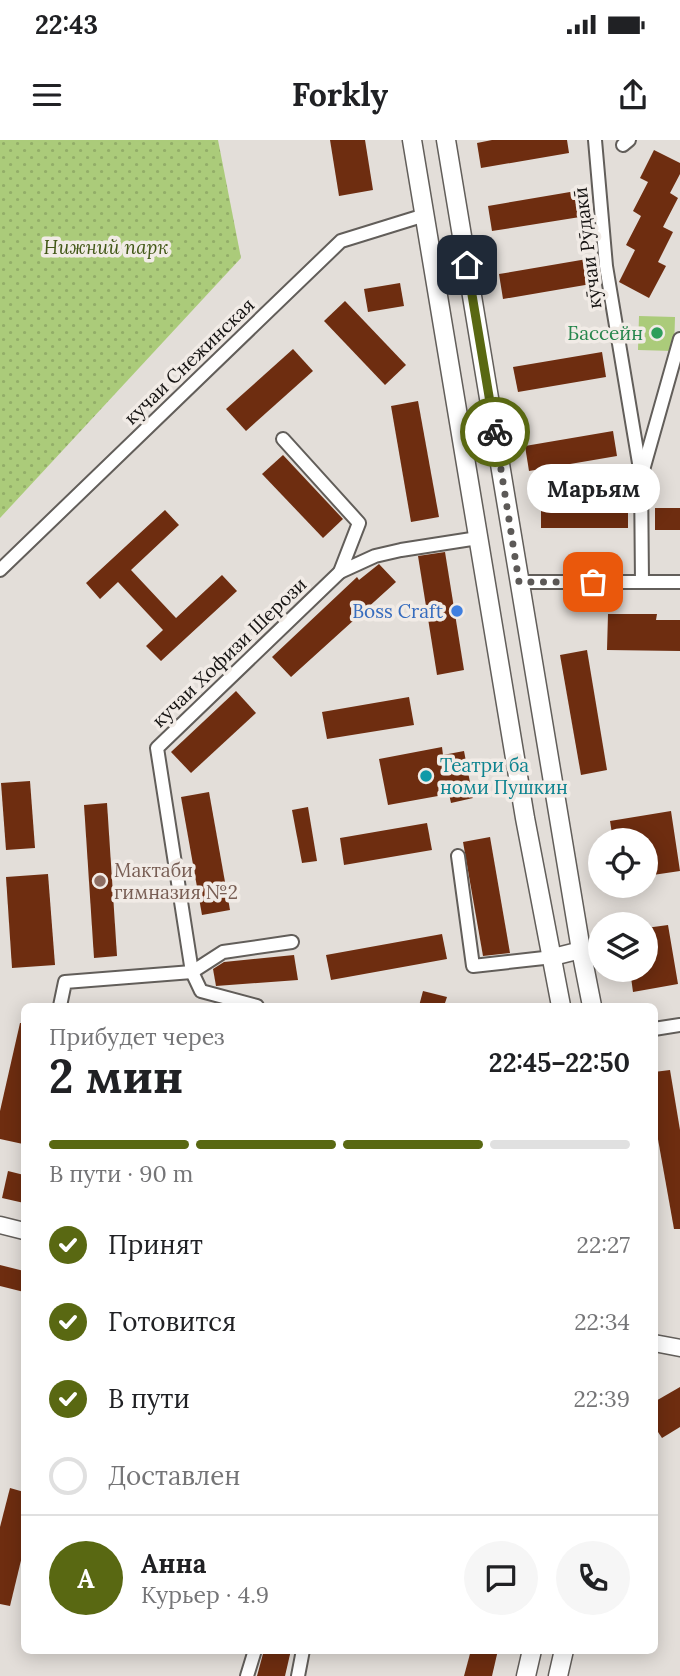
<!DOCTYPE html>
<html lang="ru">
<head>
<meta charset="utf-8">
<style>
  body { margin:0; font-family:Lora,serif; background:#f6f6f6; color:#202124; height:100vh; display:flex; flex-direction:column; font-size:26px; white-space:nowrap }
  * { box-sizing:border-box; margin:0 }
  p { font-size:23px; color:#757577 }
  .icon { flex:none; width:38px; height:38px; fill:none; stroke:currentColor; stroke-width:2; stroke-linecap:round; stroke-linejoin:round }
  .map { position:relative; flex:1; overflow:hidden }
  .drawer { position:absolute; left:21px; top:863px; width:637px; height:651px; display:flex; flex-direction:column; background:#fff; border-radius:10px; box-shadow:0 4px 18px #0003 }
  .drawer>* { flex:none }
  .buttons { position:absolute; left:588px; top:688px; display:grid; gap:14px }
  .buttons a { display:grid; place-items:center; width:70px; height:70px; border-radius:50%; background:#fff; box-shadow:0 4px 18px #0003; font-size:35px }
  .pin { position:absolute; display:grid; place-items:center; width:60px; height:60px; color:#fff; margin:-30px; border-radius:14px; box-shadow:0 4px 10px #0006 }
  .courier { position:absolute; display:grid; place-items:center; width:70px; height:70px; margin:-35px; border:5px solid #596812; border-radius:50%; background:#fff; color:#222; box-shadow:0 2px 9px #0007 }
  .bubble { position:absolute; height:49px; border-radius:24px; background:#fff; box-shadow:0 4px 18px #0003; font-size:23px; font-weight:700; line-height:49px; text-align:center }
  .headline em { font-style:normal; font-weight:700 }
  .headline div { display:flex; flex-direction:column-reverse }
  .headline { display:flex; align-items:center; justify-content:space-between; height:119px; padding:0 28px }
  h1 { font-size:46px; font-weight:700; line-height:52px }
  .bar { display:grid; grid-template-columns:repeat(4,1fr); gap:10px 7px; align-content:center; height:84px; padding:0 28px }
  .bar i { height:9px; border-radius:5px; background:#e0e0e0 }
  .bar .current { background:#596812 }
  .bar p { grid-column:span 4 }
  .line { display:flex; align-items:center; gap:18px; padding:0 28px; border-top:2px solid #e0e0e0 }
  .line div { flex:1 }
  .round { display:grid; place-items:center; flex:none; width:74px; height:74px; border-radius:37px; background:#f6f6f6 }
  ol { padding:0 28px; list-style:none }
  li { display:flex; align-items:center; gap:21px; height:77px }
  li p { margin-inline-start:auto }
  li .icon { padding:7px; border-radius:50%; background:#596812; color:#fff; stroke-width:4 }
  li:last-child { color:#757577 }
  li i { width:38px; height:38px; border:4px solid #e0e0e0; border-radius:50% }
  .status { display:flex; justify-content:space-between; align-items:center; height:49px; padding:0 35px; background:#fff; direction:ltr }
  .status svg { height:19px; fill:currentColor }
  header { display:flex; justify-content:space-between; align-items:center; height:91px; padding:0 28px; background:#fff; font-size:32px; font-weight:700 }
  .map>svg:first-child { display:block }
  .grass { fill:#abcb7a }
  .park { fill:url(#park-dots) }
  .building { fill:#6e2d10 }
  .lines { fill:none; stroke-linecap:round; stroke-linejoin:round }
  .minor-casing { stroke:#625e5a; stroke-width:16 }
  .tertiary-casing { stroke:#625e5a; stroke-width:19 }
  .secondary-casing { stroke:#625e5a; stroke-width:21 }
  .minor { stroke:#fff; stroke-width:12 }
  .tertiary { stroke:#fff; stroke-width:16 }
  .secondary { stroke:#fff; stroke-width:18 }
  .done { stroke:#5c5957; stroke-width:7; stroke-dasharray:0 12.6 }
  .route { stroke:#596812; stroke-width:9 }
  .leisure-dot { fill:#2e9e5b; stroke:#f1ebe6; stroke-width:2.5 }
  .shop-dot { fill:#3f7fe0; stroke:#f1ebe6; stroke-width:2.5 }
  .culture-dot { fill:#0f9aa8; stroke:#f1ebe6; stroke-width:2.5 }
  .education-dot { fill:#8d6e63; stroke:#f1ebe6; stroke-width:2.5 }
  .labels { text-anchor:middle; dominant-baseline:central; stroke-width:7; stroke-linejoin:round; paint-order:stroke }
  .park-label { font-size:19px; font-style:italic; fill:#425817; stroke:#f1ebe6 }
  .street-label { font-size:19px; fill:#141211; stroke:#f1ebe6 }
  .leisure-label { font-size:19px; fill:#27864d; stroke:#f1ebe6; text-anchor:end }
  .shop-label { font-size:19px; fill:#366cbe; stroke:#f1ebe6; text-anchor:end }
  .culture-label { font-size:19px; fill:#0d838f; stroke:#f1ebe6; text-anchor:start }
  .education-label { font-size:19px; fill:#785e54; stroke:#f1ebe6; text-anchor:start }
</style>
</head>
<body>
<div class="status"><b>22:43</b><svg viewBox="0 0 49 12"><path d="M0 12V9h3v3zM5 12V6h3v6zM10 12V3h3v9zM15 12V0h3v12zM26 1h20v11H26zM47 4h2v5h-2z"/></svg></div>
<header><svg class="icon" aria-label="menu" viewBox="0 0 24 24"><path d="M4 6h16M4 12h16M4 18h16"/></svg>Forkly<svg class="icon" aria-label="share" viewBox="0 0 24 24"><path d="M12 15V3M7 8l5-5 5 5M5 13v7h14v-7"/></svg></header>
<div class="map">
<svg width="680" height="1536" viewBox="0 0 680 1536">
  <defs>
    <pattern id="park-dots" width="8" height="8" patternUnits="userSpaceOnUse" patternTransform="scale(1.75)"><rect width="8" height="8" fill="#abcb7a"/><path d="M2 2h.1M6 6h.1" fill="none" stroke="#92ad68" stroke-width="1.8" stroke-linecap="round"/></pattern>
  </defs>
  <rect width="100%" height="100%" fill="#e3ded9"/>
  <polygon class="grass" points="639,176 675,177 674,211 638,210"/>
  <polygon class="park" points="0,0 218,0 241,118 0,378"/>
  <g class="building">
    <polygon points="330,0 365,0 373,50 339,56"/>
    <polygon points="492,0 567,0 569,13 481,28 477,3"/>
    <polygon points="654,10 680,23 680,34 670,53 678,58 663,87 673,92 658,122 666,126 649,158 619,142 635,110 626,105 641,76 633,71 648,42 640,38"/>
    <polygon points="576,51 580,77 492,91 488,66"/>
    <polygon points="587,119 591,144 503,159 499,134"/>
    <polygon points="400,143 404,166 368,172 364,149"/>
    <polygon points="345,161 406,225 385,245 324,181"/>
    <polygon points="293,209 313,231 246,291 226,269"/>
    <polygon points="602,212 606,237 518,252 513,227"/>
    <polygon points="418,261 439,377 411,382 391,266"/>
    <polygon points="613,291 617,316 529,331 525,306"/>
    <polygon points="283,315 343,379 323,398 262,334"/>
    <rect x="541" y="366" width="87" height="22"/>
    <rect x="655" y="368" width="25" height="22"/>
    <polygon points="165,370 179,385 131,430 176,478 222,435 237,451 161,521 146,506 163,490 118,442 100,459 86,443"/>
    <polygon points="445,412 464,530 437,535 418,416"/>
    <polygon points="379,424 396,442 291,537 272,517 357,437 359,440"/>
    <polygon points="608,474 657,474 656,480 680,480 680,511 607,510"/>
    <polygon points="587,510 607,630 581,635 560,515"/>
    <polygon points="236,551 256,573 191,633 171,612"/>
    <polygon points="409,557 414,585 327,599 322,572"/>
    <polygon points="442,607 443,615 464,611 473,658 451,663 449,654 388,665 379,619"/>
    <polygon points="30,641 35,708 6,710 1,643"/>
    <polygon points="209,652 230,770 202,775 181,657"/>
    <polygon points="107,663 117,816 94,818 84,665"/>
    <polygon points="308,667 317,721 302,723 292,670"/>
    <polygon points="671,671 680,731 646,736 646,700 613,700 610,681"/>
    <polygon points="427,683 432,710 344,725 340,698"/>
    <polygon points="490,697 510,813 483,816 463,702"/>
    <polygon points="48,734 55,825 12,828 6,737"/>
    <polygon points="668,785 678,844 633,852 630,830 646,830 646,788"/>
    <polygon points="442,794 447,819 331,840 326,815"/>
    <polygon points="294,815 298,840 216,846 213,829 224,822"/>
    <polygon points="423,851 447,857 444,866 419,866"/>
    <polygon points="20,883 24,883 23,1004 0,999 0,971"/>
    <polygon points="670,930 680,990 680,1089 674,1089 654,977 654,932"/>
    <polygon points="8,1031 24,1035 24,1063 2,1058"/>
    <polygon points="0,1125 24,1131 24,1152 0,1146"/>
    <polygon points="680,1247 680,1287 662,1298 654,1286 654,1262"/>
    <polygon points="10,1348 24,1352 24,1408 10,1466 0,1464 0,1387"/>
    <polygon points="264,1510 291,1510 285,1536 257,1536"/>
    <polygon points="471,1510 498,1510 492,1536 464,1536"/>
  </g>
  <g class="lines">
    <defs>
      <g id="minor">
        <polyline points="595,0 606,126 641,335 642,442"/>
        <polyline points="623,5 629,0"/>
        <polyline points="283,299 359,383 340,432 375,416 401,410 478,398"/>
        <polyline points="643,330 680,199"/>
        <polyline points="0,430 341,101 425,75"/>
        <polyline points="519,442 680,442"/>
        <polyline points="458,716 473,826 553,817"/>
        <polyline points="60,866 65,842 192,832 223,812 292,802"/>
        <polyline points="257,866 201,851 192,832 157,608 340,432"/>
        <polyline points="654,889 680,885"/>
        <polyline points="247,1536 255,1510"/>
        <polyline points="298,1536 303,1510"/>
      </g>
      <g id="tertiary">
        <polyline points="434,130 467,125"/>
        <polyline points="553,817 581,810"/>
        <polyline points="0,1085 24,1091"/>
        <polyline points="654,1203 680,1208"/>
      </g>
      <g id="secondary">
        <polyline points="412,0 525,678 561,866"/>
        <polyline points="446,0 581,810 592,866"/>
        <polyline points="526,1536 532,1510"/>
        <polyline points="558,1536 564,1510"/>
      </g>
    </defs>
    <use href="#minor" class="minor-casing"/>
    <use href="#tertiary" class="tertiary-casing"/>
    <use href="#secondary" class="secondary-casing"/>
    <use href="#minor" class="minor"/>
    <use href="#tertiary" class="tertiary"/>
    <use href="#secondary" class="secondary"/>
  </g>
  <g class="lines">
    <polyline class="done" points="495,292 519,442 593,442"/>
    <polyline class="route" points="467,125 495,292"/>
  </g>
  <circle class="leisure-dot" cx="657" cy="193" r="7"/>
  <circle class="shop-dot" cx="457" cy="471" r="7"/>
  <circle class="culture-dot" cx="426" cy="636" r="7"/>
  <circle class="education-dot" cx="100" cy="741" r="7"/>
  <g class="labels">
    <g class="park-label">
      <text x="106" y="107">Нижний парк</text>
    </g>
    <g class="street-label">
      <text transform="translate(587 108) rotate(-97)">кӯчаи Рӯдакӣ</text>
      <text transform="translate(189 221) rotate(-44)">кучаи Снежинская</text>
      <text transform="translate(229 512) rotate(-44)">кучаи Хофизи Шерози</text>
    </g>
    <g class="leisure-label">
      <text x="643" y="193">Бассейн</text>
    </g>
    <g class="shop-label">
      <text x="443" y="471">Boss Craft</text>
    </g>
    <g class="culture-label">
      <text x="440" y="625">Театри ба<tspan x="440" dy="22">номи Пушкин</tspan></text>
    </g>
    <g class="education-label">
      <text x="114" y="730">Мактаби<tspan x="114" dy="22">гимназия №2</tspan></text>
    </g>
  </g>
</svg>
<div class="buttons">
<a><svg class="icon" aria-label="locate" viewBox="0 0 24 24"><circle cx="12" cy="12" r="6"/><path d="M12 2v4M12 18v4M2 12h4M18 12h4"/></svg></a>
<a><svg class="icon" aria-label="layers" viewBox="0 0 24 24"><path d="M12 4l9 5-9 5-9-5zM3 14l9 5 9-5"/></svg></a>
</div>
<div class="pin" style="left:593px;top:442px;background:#ea580c"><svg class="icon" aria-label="bag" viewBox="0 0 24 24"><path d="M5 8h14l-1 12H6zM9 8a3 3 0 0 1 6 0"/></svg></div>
<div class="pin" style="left:467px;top:125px;background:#1f2937"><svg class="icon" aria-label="home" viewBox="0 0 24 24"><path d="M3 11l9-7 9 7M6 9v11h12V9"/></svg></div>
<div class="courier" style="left:495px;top:292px"><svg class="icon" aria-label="bike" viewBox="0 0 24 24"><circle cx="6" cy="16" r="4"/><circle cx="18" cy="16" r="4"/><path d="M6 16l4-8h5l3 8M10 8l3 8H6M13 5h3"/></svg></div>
<div class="bubble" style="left:527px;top:324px;width:133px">Марьям</div>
<section class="drawer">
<div class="headline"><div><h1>2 мин</h1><p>Прибудет через</p></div><em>22:45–22:50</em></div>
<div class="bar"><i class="current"></i><i class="current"></i><i class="current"></i><i></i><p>В пути · 90 m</p></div>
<ol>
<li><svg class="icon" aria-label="check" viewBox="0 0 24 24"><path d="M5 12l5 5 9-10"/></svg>Принят<p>22:27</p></li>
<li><svg class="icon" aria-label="check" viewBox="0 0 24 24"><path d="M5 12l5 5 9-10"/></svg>Готовится<p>22:34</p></li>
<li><svg class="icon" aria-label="check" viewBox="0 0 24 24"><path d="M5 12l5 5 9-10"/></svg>В пути<p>22:39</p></li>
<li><i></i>Доставлен</li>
</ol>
<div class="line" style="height:126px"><b class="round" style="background:#596812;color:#fff">А</b><div><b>Анна</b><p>Курьер · 4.9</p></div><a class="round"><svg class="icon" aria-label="chat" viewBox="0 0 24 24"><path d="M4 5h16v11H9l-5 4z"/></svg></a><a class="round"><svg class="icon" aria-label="phone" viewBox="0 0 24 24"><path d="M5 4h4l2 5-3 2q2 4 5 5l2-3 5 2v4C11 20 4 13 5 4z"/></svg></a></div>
</section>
</div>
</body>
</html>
